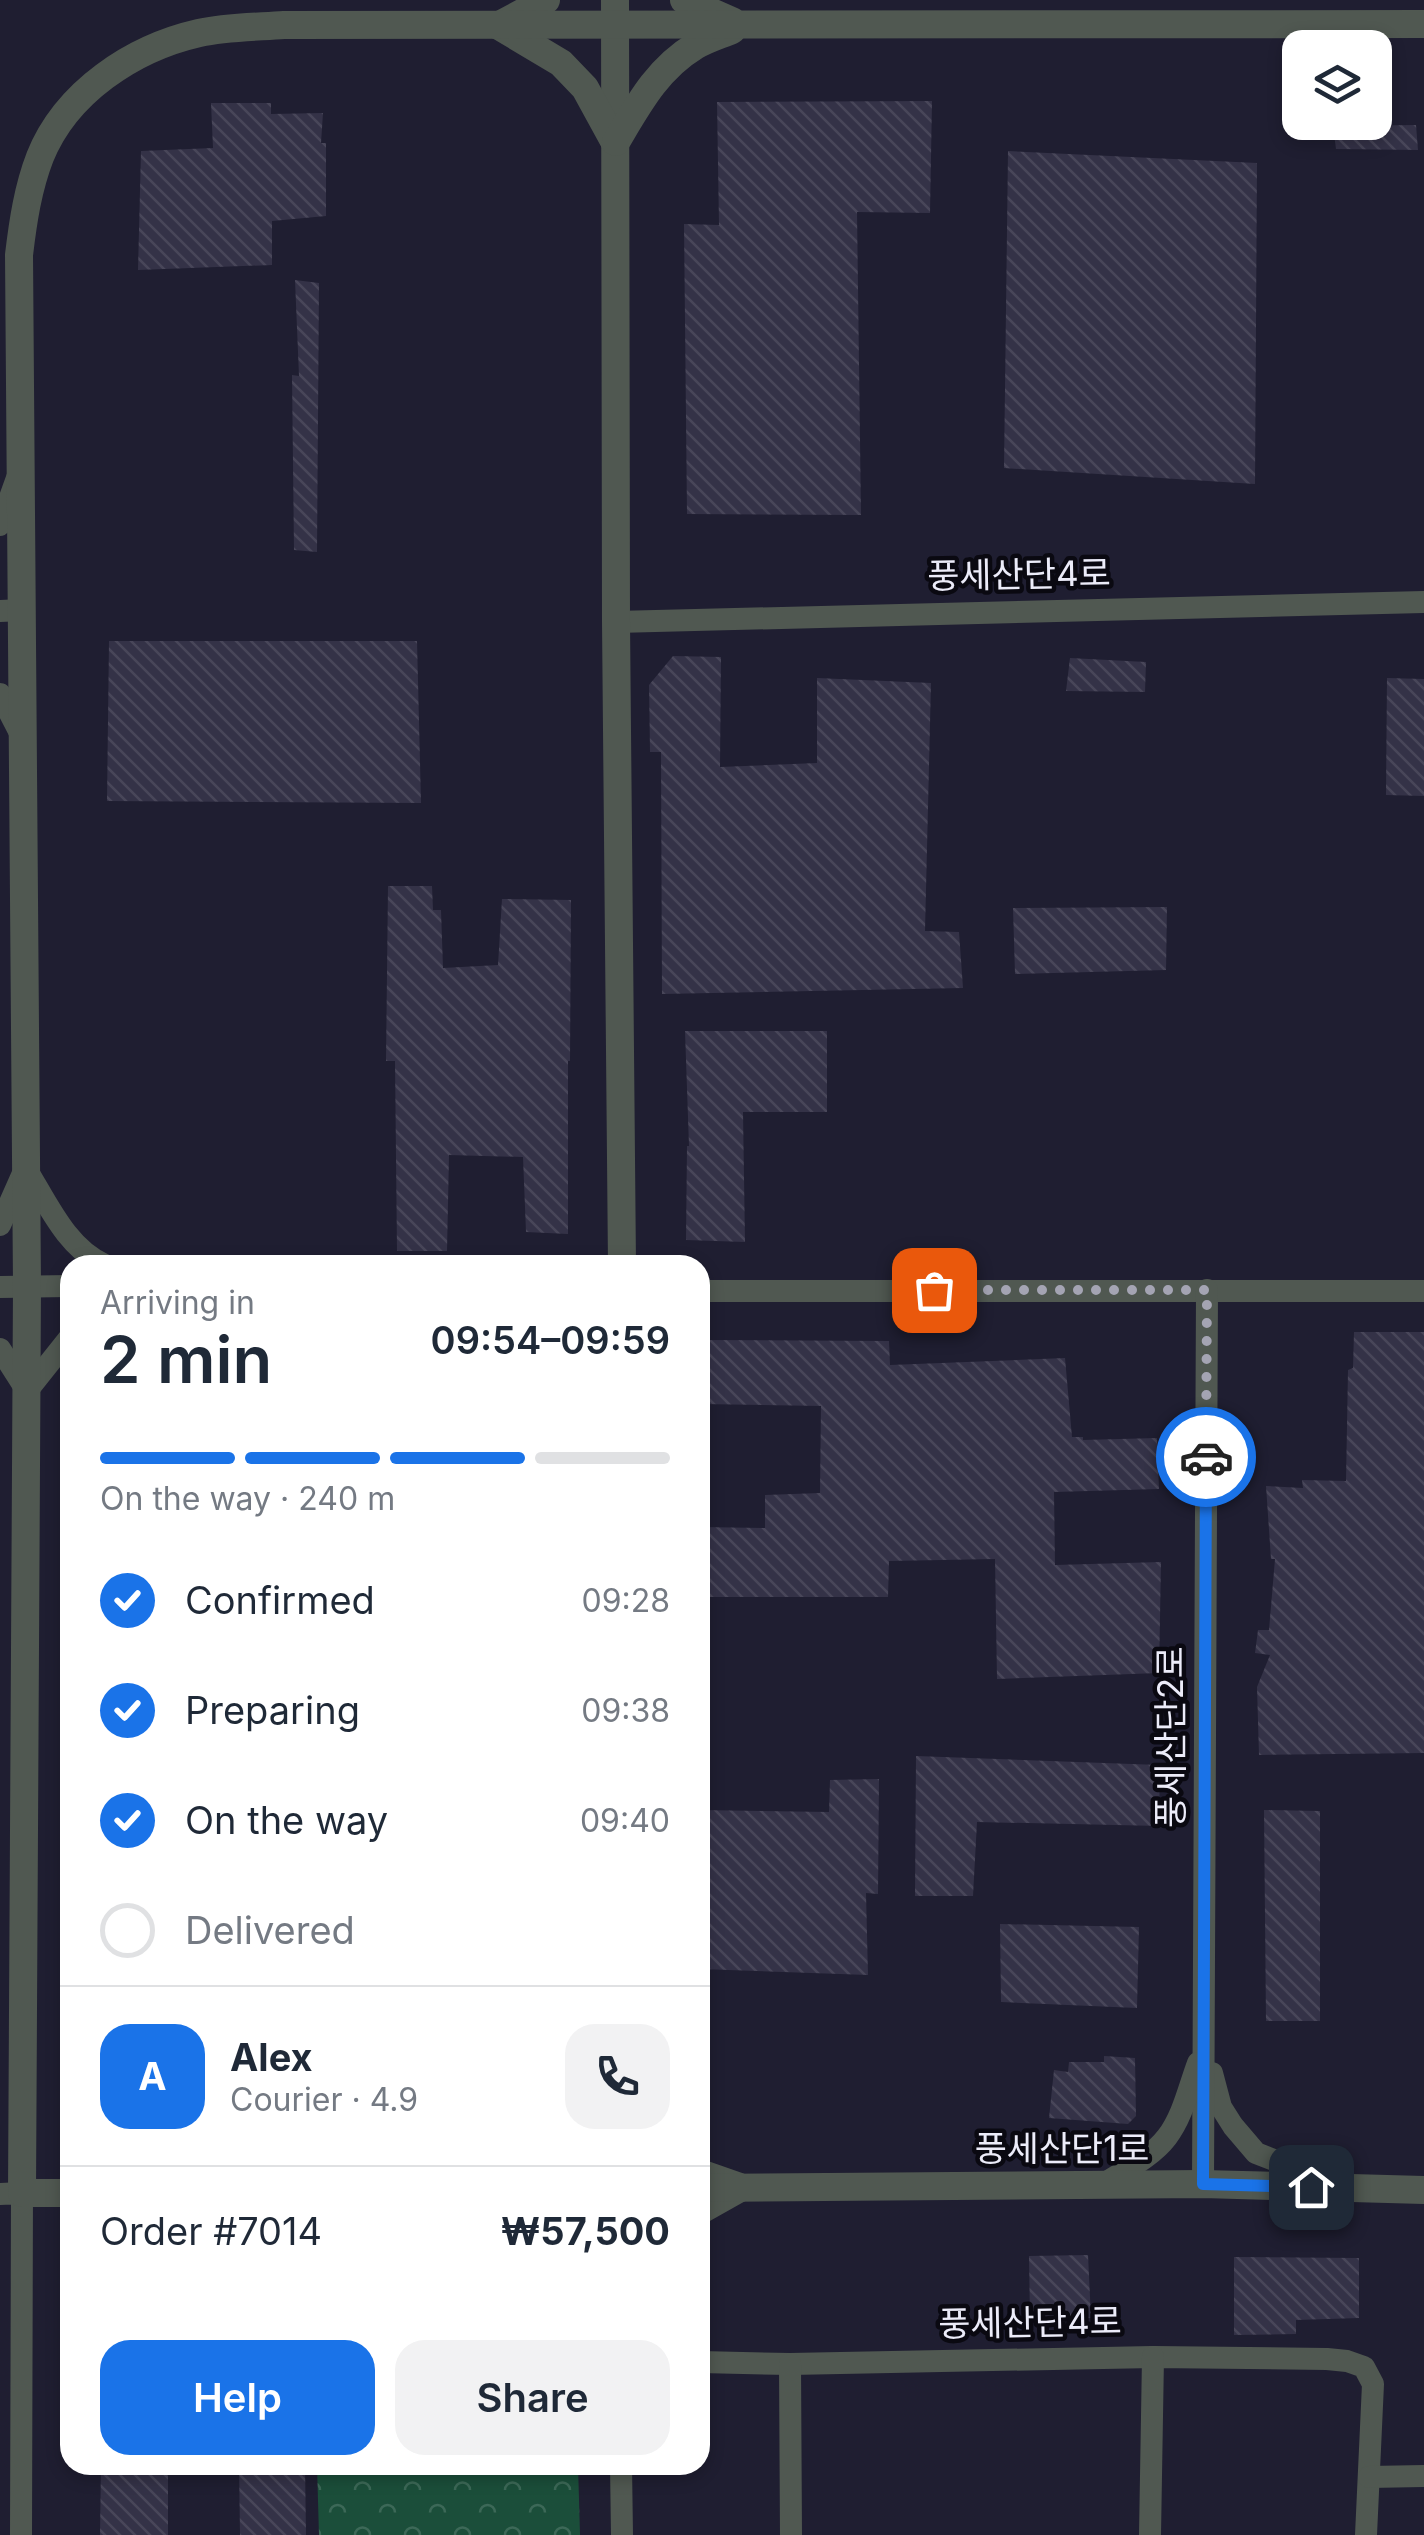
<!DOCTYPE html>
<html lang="en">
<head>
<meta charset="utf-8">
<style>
  body { margin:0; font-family:Inter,"Noto Sans KR",sans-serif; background:#f2f2f3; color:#1f2937; height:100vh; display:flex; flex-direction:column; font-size:38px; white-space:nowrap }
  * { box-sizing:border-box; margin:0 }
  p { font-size:32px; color:#747a83 }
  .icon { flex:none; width:55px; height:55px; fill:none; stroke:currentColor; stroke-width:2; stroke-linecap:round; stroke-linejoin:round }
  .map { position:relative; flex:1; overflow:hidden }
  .drawer { position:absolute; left:60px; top:1255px; width:650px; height:1220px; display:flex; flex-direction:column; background:#fff; border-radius:30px; box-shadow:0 5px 15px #0003 }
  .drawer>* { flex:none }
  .tools { position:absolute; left:1282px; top:30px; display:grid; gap:20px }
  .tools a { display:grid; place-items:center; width:110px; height:110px; border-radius:20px; background:#fff; box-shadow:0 5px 15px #0003; font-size:50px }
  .pin { position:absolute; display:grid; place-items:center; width:85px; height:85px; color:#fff; margin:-42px; border-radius:20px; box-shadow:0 5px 15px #0006 }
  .courier { position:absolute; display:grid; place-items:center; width:100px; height:100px; margin:-50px; border:8px solid #1a73e8; border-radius:50%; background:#fff; color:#222; box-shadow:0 2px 12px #0007 }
  .head em { font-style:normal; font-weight:600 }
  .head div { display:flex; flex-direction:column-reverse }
  .head { display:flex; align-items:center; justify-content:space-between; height:170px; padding:0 40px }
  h1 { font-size:65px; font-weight:600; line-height:75px }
  .bar { display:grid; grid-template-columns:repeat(4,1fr); gap:15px 10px; align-content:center; height:120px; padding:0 40px }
  .bar i { height:12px; border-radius:8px; background:#e0e1e3 }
  .bar .selected { background:#1a73e8 }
  .bar p { grid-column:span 4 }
  .line { display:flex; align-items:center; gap:25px; padding:0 40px; border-top:2px solid #e0e1e3 }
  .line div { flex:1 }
  .round { display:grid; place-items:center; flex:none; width:105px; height:105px; border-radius:30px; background:#f2f2f3 }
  ol { padding:0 40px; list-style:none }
  li { display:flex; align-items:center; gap:30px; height:110px }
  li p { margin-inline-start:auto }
  li .icon { padding:10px; border-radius:50%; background:#1a73e8; color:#fff; stroke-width:4 }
  li:last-child { color:#747a83 }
  li i { width:55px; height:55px; border:5px solid #e0e1e3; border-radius:50% }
  .cta { display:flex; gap:20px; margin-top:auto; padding:20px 40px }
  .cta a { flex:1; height:115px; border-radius:30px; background:#1a73e8; color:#fff; font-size:40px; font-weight:600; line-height:115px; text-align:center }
  .cta a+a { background:#f2f2f3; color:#1f2937 }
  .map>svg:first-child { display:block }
  .park { fill:url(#park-crowns) }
  .building { fill:url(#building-back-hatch) }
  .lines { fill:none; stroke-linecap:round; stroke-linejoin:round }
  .minor { stroke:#505851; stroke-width:22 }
  .tertiary { stroke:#505851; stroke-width:28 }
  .done { stroke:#a4a4b3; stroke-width:10; stroke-dasharray:0 18 }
  .route { stroke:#1a73e8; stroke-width:12 }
  .labels { text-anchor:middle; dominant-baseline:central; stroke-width:9; stroke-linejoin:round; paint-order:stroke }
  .street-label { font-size:35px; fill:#ececf9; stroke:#0a0911 }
</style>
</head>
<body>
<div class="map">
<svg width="1424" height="2535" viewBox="0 0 1424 2535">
  <defs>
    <pattern id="park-crowns" width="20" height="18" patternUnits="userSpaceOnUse" patternTransform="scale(2.5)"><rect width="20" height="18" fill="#1b4e3a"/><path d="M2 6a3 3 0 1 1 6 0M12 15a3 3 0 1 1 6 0" fill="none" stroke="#3c6857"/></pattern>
    <pattern id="building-back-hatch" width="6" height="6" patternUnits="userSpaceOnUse" patternTransform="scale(2.5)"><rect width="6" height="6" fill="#343247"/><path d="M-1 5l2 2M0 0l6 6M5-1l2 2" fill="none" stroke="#484659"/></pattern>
  </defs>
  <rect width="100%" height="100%" fill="#1f1e31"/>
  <polygon class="park" points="317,2465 578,2465 580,2535 319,2535"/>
  <g class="building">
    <polygon points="932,101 930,213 857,212 861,515 687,514 684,224 719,225 717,102"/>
    <polygon points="211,103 271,103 271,114 323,113 321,143 326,143 326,216 272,221 272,265 138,270 141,151 213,148"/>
    <polygon points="1416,125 1418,150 1336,149 1333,126"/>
    <polygon points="1008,151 1257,163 1255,484 1004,468"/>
    <polygon points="295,280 319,283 317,552 294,550 292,375 299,376"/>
    <polygon points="109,641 417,641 421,803 107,801"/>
    <polygon points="673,656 721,657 720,767 817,763 817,678 931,683 925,931 959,932 963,988 662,994 661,752 650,752 649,685"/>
    <polygon points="1070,658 1146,662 1145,692 1066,691"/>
    <polygon points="1387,678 1424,679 1424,796 1386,795"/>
    <polygon points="388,886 432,886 433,910 441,910 443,968 498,965 502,899 571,900 570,1061 568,1061 568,1234 526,1232 523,1157 449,1155 447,1251 397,1251 395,1061 386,1061"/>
    <polygon points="1167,907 1166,970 1015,974 1013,908"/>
    <polygon points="685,1031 827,1031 827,1112 743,1112 745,1242 686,1240 687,1146 689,1146"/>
    <polygon points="1354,1332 1424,1332 1424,1753 1259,1755 1257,1687 1270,1655 1255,1653 1258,1630 1269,1630 1275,1559 1271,1559 1266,1486 1303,1488 1302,1480 1346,1481 1348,1370 1353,1368"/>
    <polygon points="700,1340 889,1341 890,1365 1065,1358 1072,1437 1083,1437 1083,1440 1157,1438 1159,1489 1054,1492 1055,1565 1161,1562 1159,1673 997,1679 995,1559 889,1561 888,1597 704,1597 706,1581 700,1581 700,1527 765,1528 765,1495 820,1493 821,1406 700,1404"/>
    <polygon points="916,1756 1159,1765 1160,1826 977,1822 973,1896 915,1896"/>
    <polygon points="879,1779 878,1894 866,1893 868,1975 700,1969 700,1810 829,1812 830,1780"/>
    <polygon points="1264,1810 1320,1811 1320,2021 1266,2021"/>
    <polygon points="1000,1924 1139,1927 1137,2008 1001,2002"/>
    <polygon points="1104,2056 1135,2058 1136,2116 1128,2124 1049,2118 1054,2070 1068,2072 1069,2062 1104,2062"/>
    <polygon points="1088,2255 1091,2318 1030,2321 1029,2256"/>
    <polygon points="1234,2257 1359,2258 1359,2318 1296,2320 1296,2334 1234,2335"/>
    <polygon points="101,2465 168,2465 168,2535 100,2535"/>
    <polygon points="239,2465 305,2465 306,2535 240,2535"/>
  </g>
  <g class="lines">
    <g class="minor">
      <polyline points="0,525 17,478"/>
      <polyline points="0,611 22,610"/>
      <polyline points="616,622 1424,602"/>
      <polyline points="0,694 21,735"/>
      <path d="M25 1167C47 1202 66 1248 105 1265"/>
      <polyline points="0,1225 24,1171"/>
      <polyline points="0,1287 70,1286"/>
      <polyline points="700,1291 1424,1291"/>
      <polyline points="0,1349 27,1391 70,1337"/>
      <polyline points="1212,2073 1221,2107 1233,2126 1256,2153 1335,2184"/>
      <polyline points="700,2170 740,2184"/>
      <polyline points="1203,2184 1207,1290"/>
      <path d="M1102 2185C1123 2171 1151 2158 1167 2137 1183 2116 1189 2087 1198 2063"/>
      <polyline points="0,2194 22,2193 21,2535"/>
      <polyline points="700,2214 748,2187"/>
      <polyline points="700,2362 790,2364 1153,2357 1327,2359 1347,2361 1364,2367 1373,2384 1366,2535"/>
      <polyline points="790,2364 791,2535"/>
      <polyline points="621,2465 622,2535"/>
      <polyline points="1369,2477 1424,2476"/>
      <polyline points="1150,2535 1153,2357"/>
    </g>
    <g class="tertiary">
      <polyline points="615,0 616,622 622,1265"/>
      <polyline points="684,0 732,21"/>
      <polyline points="503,23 546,0"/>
      <polyline points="499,26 561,63 585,88 614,141"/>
      <path d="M616 142C638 105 657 69 695 46 706 39 720 35 732 30"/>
      <polyline points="700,2188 1203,2184 1424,2190"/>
      <path d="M70 2193H22L27 1286 19 255C23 221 28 188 40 157 66 92 133 48 199 33 226 27 256 27 284 25L1424 24"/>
    </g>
  </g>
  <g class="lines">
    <polyline class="done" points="934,1290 1207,1290 1206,1457"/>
    <polyline class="route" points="1206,1457 1203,2184 1311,2187"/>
  </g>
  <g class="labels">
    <g class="street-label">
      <text transform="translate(1019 574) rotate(-1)">풍세산단4로</text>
      <text transform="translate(1170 1737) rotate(-90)">풍세산단2로</text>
      <text x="1062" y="2148">풍세산단1로</text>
      <text transform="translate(1030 2322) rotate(-1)">풍세산단4로</text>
    </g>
  </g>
</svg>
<div class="tools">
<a><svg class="icon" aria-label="layers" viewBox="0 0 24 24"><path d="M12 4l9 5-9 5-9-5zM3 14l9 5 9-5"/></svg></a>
</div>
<div class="pin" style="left:934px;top:1290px;background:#ea580c"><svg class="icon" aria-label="bag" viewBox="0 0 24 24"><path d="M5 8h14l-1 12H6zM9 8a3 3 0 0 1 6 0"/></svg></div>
<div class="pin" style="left:1311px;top:2187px;background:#1f2937"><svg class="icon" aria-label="home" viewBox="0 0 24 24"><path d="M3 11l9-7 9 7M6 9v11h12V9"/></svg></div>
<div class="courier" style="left:1206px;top:1457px"><svg class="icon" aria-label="car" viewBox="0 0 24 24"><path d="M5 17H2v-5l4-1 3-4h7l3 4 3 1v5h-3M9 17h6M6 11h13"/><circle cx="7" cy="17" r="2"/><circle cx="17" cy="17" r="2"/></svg></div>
<section class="drawer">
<div class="head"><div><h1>2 min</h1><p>Arriving in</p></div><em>09:54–09:59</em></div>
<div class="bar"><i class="selected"></i><i class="selected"></i><i class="selected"></i><i></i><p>On the way · 240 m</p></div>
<ol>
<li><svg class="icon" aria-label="check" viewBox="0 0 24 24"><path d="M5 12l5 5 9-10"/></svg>Confirmed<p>09:28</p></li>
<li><svg class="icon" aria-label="check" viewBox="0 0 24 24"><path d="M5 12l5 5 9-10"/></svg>Preparing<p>09:38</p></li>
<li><svg class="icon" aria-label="check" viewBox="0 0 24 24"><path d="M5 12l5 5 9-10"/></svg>On the way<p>09:40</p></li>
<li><i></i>Delivered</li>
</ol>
<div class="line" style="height:180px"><b class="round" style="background:#1a73e8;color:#fff">A</b><div><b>Alex</b><p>Courier · 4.9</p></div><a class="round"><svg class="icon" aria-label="phone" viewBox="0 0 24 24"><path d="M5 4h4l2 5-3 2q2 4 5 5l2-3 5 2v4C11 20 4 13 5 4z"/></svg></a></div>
<div class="line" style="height:130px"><div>Order #7014</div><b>₩57,500</b></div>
<div class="cta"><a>Help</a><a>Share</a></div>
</section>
</div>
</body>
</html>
